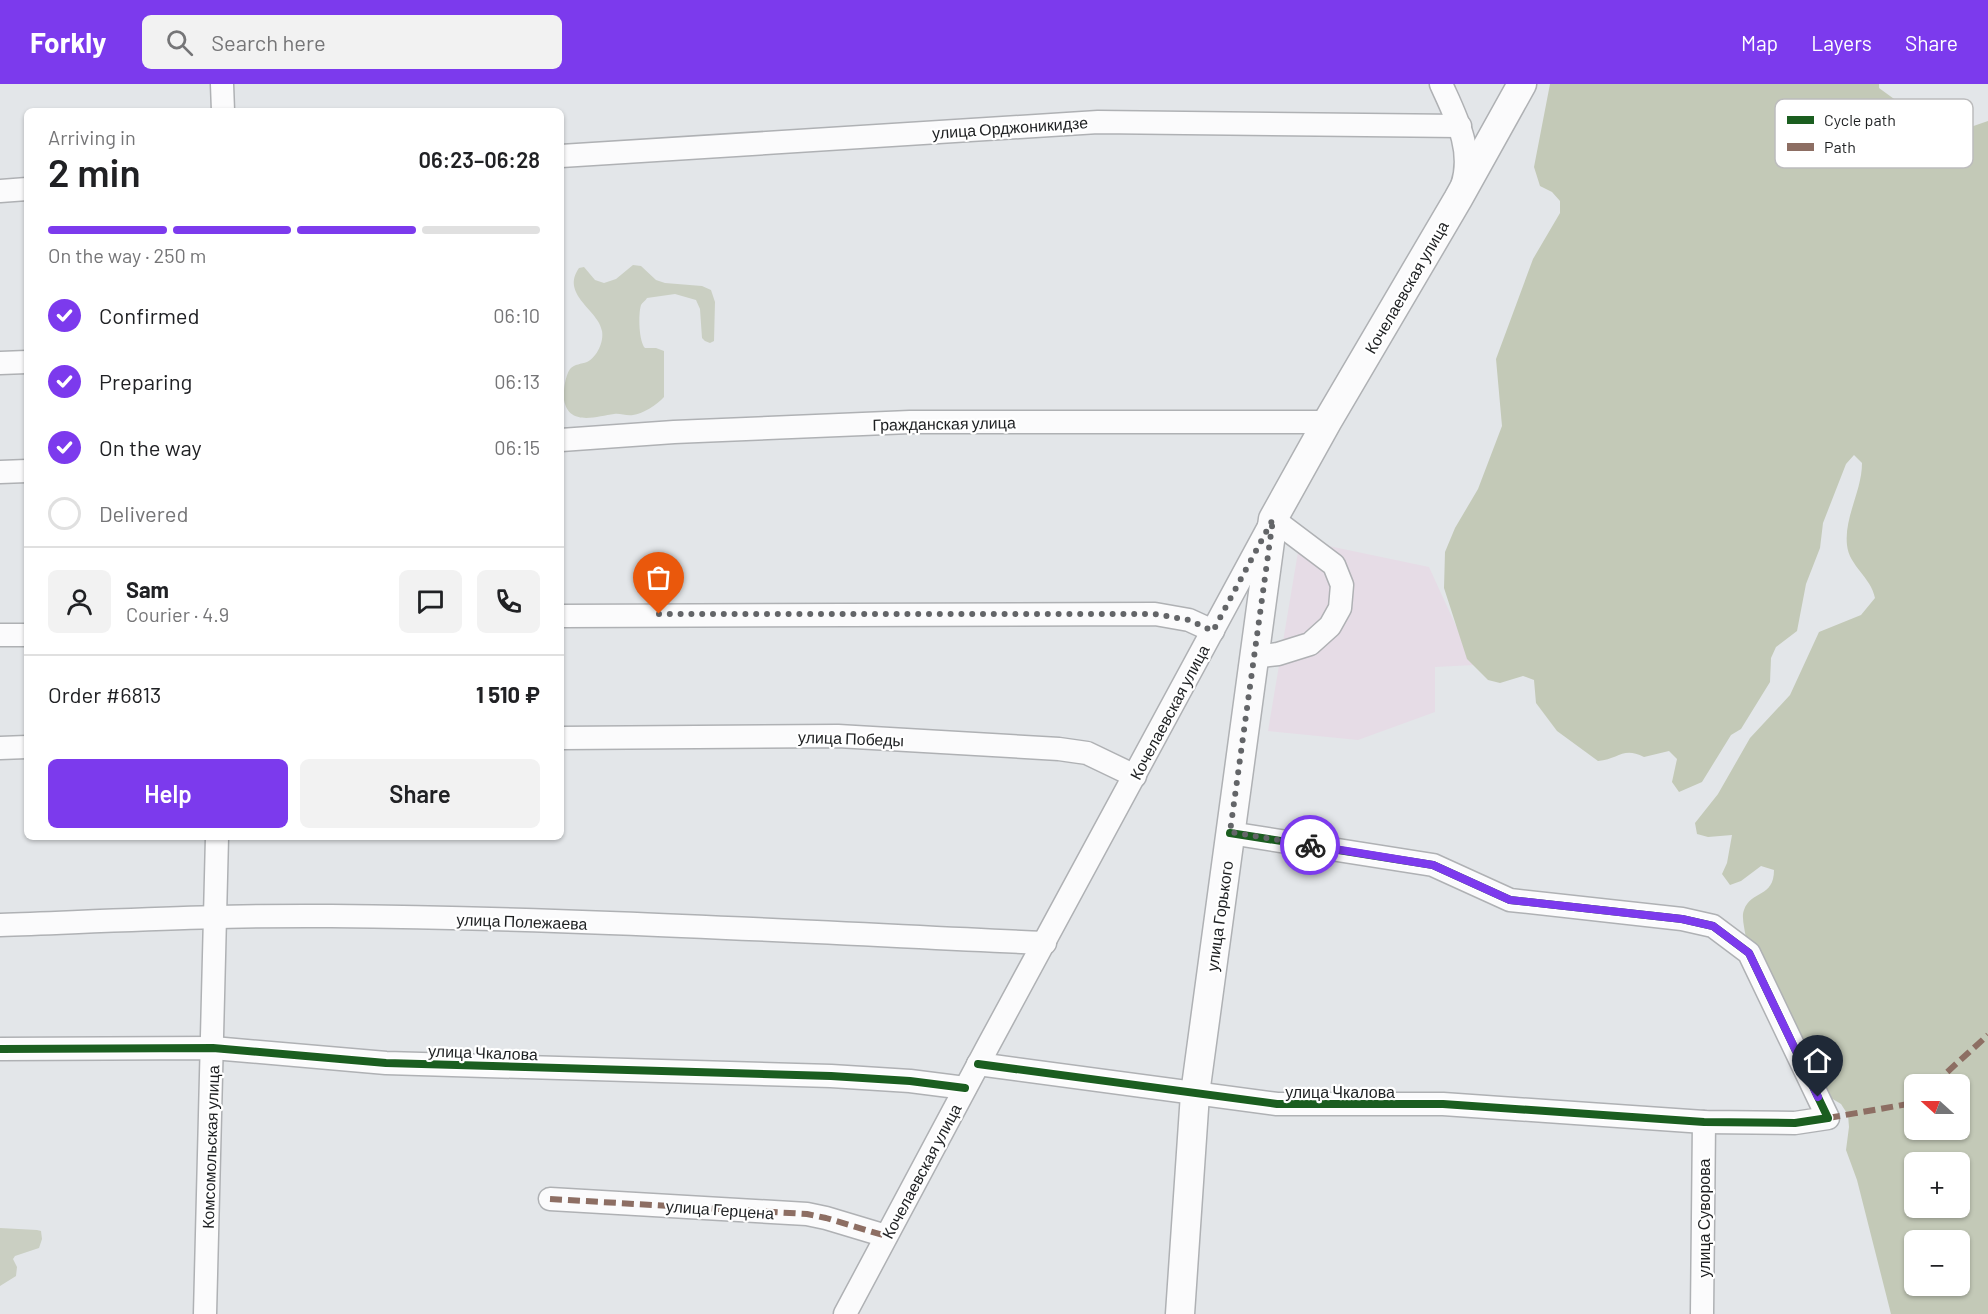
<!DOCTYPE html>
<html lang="en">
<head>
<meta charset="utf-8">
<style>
  body { margin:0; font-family:Barlow,sans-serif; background:#f2f2f2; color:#202124; height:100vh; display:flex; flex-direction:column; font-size:22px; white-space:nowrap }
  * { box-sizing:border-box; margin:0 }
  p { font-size:20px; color:#757577 }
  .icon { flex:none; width:33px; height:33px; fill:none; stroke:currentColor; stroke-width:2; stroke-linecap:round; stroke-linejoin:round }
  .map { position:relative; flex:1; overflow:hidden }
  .panel { position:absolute; left:24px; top:24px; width:540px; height:732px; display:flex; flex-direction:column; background:#fff; border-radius:9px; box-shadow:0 2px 4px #0004 }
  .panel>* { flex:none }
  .needle { width:39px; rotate:291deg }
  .tools { position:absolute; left:1904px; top:990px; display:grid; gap:12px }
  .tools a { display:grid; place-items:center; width:66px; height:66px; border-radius:9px; background:#fff; box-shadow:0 2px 4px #0004; font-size:30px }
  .pin { position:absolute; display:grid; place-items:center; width:51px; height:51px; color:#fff; margin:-62px -26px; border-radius:50% 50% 50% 0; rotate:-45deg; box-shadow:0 0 6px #0007 }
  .pin .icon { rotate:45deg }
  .courier { position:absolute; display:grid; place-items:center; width:60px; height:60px; margin:-30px; border:4px solid #7c3aed; border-radius:50%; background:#fff; color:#222; box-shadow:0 2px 8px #0007 }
  .headline em { font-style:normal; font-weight:600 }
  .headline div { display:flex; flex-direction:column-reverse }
  .headline { display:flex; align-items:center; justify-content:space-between; height:102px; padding:0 24px }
  h1 { font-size:39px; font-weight:600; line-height:45px }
  .bar { display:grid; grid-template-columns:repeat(4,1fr); gap:9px 6px; align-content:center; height:72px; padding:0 24px }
  .bar i { height:8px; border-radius:4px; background:#e0e0e0 }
  .bar .current { background:#7c3aed }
  .bar p { grid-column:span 4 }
  .line { display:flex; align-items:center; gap:15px; padding:0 24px; border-top:2px solid #e0e0e0 }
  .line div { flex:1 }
  .round { display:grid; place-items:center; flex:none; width:63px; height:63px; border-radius:9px; background:#f2f2f2 }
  ol { padding:0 24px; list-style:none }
  li { display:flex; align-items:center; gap:18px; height:66px }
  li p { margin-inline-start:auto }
  li .icon { padding:6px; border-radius:50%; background:#7c3aed; color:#fff; stroke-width:4 }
  li:last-child { color:#757577 }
  li i { width:33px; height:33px; border:3px solid #e0e0e0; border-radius:50% }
  .action { display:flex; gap:12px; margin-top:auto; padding:12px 24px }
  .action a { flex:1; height:69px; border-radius:9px; background:#7c3aed; color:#fff; font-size:24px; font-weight:600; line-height:69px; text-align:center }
  .action a+a { background:#f2f2f2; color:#202124 }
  header { display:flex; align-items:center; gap:36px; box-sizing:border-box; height:84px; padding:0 30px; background:#7c3aed; color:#fff }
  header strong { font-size:28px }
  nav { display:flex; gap:33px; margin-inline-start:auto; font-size:21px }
  .search { width:420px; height:54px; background:#f2f2f2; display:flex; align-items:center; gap:15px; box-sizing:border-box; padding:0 21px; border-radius:9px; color:#757577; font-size:22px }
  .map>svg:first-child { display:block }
  .industrial { fill:#e6dce6 }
  .green { fill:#cacfc2 }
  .forest { fill:#c3c9b7; fill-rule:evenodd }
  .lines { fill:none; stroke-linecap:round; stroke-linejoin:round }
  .minor-casing { stroke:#afb1b4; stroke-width:25 }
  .major-casing { stroke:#afb1b4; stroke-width:31 }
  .minor { stroke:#fbfbfc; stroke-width:22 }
  .major { stroke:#fbfbfc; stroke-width:28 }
  .quiet { stroke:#8d6e63; stroke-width:6; stroke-dasharray:12 6; stroke-linecap:butt }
  .cycleway-casing { stroke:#fff; stroke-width:11 }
  .cycleway { stroke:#1b5e20; stroke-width:8 }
  .done { stroke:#636568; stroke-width:6; stroke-dasharray:0 10.8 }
  .route { stroke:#7c3aed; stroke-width:8 }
  .labels { text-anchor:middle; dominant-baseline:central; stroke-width:4.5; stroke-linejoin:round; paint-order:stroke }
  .street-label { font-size:16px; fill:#1e2022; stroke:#fff }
  .key { fill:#fff; stroke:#bcbcbd; stroke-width:1.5 }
  .key-label { font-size:16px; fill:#1e2022 }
</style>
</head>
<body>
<header>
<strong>Forkly</strong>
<div class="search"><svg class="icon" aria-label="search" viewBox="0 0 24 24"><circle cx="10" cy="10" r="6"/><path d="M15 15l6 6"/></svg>Search here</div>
<nav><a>Map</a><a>Layers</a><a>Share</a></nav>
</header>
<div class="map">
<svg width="1988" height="1230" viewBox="0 0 1988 1230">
  <rect width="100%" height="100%" fill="#e3e6e9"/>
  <polygon class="industrial" points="1300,456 1429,483 1474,581 1435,583 1435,628 1358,656 1268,647"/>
  <g class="green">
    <path d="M633 181 641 182 656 196 665 199 702 202 711 206 715 218 714 257 710 259 705 257 702 254 700 225 696 216 675 210 647 214C646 216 642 219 641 221 638 230 639 258 645 264H656L664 267V313C657 321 642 330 633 331 626 332 620 329 614 330 597 332 569 343 564 316 563 308 565 292 570 285 575 280 581 280 587 278 597 273 604 258 602 247 599 226 560 211 579 184L584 183 595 196 604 199 616 195Z"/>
    <polygon points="0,1144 37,1146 41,1147 42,1155 39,1164 15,1172 13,1175 17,1183 16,1192 0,1202"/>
  </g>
  <path class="forest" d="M1550 0H1879V4L1901 20 1925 42 1956 48 1988 37V1230H1891L1857 1096 1846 1066 1849 1043 1848 1031 1841 1020 1821 1008 1746 855C1745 846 1741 833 1744 826 1751 806 1774 814 1774 786L1761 782 1741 797 1730 801 1722 790 1727 779 1732 751 1708 753 1697 750 1695 739 1718 710 1750 654 1790 611 1819 548 1861 531 1875 514C1871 493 1849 482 1847 461 1844 433 1862 407 1862 379L1854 371 1846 380 1823 439 1820 464 1806 500 1797 547 1776 563 1771 574 1770 598 1741 645 1731 651 1702 698 1679 708 1672 698 1677 675 1669 667 1644 673C1623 662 1619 675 1598 677L1557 647 1536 619 1534 596 1523 592 1500 599 1488 596 1467 575 1444 504 1445 468 1455 444 1478 405 1502 342 1496 275 1533 175 1560 129V117L1552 108 1540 102 1534 83ZM1914 1000H1959V1046H1914ZM1914 1078H1959V1124H1914ZM1914 1156H1959V1202H1914Z"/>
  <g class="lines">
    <defs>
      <g id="minor">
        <polyline points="222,0 223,27"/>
        <path d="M1441 0C1456 33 1474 66 1462 102"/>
        <polyline points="561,72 1098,38 1460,42"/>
        <polyline points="0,107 27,105"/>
        <polyline points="0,279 27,278"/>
        <polyline points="561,356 674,348 910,338 1327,338"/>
        <polyline points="0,388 27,387"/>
        <polyline points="561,532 1155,530 1189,536 1213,547"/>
        <polyline points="0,551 27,551"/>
        <polyline points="561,654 838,652 1059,665 1087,669 1135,692"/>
        <polyline points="0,664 27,663"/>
        <path d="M0 841C110 837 220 831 331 832 569 834 807 848 1045 859"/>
        <polyline points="0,965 213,964 386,979 831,992 910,997 965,1004"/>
        <polyline points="978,980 1277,1020 1443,1020 1704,1038 1795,1039 1828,1034 1749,869 1713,842 1682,835 1510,816 1433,781 1230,749"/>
        <polyline points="550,1115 807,1130 826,1134 886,1152"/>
        <polyline points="205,1230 217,753"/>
        <polyline points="845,1230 989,960 1273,435 1334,481 1342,501 1340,524 1330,542 1310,560 1278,570 1254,573"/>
        <polyline points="1702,1230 1704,1038"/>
      </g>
      <polyline id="major" points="1180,1230 1195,1010 1273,435 1327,338 1458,115 1522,0"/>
    </defs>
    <use href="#minor" class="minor-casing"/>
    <use href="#major" class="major-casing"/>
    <use href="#minor" class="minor"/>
    <use href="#major" class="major"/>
    <g class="quiet">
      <polyline points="1934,1000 1988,951"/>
      <polyline points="1828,1034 1914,1019"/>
      <polyline points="550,1115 807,1130 826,1134 886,1152"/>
    </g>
    <defs>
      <g id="cycleway">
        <polyline points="0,965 213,964 386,979 831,992 910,997 965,1004"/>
        <polyline points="978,980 1277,1020 1443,1020 1704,1038 1795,1039 1828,1034 1749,869 1713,842 1682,835 1510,816 1433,781 1230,749"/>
      </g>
    </defs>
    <use href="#cycleway" class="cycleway-casing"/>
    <use href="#cycleway" class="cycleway"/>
  </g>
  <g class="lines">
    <polyline class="done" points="659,530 1155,530 1189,536 1213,547 1273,435 1230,748 1310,761"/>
    <polyline class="route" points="1310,761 1433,781 1510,816 1682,835 1713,842 1749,869 1818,1013"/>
  </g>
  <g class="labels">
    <g class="street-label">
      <text transform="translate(1010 43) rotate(-4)">улица Орджоникидзе</text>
      <text transform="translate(1406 203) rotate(-60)">Кочелаевская улица</text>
      <text transform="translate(944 339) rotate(-1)">Гражданская улица</text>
      <text transform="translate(1169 628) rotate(-62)">Кочелаевская улица</text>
      <text transform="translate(851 654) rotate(2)">улица Победы</text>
      <text transform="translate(1219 832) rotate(-82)">улица Горького</text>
      <text transform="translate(522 837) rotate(2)">улица Полежаева</text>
      <text transform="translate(483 968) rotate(2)">улица Чкалова</text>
      <text x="1340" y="1007">улица Чкалова</text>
      <text transform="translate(210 1063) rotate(-88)">Комсомольская улица</text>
      <text transform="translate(921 1087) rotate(-62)">Кочелаевская улица</text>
      <text transform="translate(720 1125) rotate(4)">улица Герцена</text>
      <text transform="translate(1703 1134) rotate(-90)">улица Суворова</text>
    </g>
  </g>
  <rect x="1775" y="15" width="198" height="69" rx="9" class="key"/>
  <rect x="1787" y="32" width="27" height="8" fill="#1b5e20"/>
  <rect x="1787" y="59" width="27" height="8" fill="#8d6e63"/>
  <g class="key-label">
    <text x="1824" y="42">Cycle path</text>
    <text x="1824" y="69">Path</text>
  </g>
</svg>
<div class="tools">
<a><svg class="needle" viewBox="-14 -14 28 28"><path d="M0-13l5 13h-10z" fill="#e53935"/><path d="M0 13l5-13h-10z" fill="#757577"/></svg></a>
<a>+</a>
<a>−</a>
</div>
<div class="pin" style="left:659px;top:530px;background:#ea580c"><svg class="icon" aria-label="bag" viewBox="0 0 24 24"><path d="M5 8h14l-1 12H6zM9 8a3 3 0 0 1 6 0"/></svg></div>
<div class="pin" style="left:1818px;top:1013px;background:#1f2937"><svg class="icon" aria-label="home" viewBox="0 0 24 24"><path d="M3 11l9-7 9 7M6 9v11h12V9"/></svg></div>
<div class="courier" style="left:1310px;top:761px"><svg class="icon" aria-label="bike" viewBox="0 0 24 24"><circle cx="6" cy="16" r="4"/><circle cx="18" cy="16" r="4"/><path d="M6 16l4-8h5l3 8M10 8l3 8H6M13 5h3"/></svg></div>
<section class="panel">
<div class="headline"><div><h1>2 min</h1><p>Arriving in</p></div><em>06:23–06:28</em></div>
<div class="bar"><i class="current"></i><i class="current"></i><i class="current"></i><i></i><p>On the way · 250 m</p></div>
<ol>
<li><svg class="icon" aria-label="check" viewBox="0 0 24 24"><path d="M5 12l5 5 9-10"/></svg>Confirmed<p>06:10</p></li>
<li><svg class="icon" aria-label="check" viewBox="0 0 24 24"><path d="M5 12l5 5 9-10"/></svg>Preparing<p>06:13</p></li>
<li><svg class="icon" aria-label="check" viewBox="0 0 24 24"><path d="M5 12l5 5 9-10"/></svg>On the way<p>06:15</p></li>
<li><i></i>Delivered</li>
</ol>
<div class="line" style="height:108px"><a class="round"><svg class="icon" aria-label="person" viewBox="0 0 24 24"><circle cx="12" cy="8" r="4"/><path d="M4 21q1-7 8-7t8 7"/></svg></a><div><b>Sam</b><p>Courier · 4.9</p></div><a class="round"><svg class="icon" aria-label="chat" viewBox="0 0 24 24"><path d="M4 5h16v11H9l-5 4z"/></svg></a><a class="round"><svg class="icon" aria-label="phone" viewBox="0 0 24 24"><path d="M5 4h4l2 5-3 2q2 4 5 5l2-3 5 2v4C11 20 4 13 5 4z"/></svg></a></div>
<div class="line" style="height:78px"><div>Order #6813</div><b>1 510 ₽</b></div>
<div class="action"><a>Help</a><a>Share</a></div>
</section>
</div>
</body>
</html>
